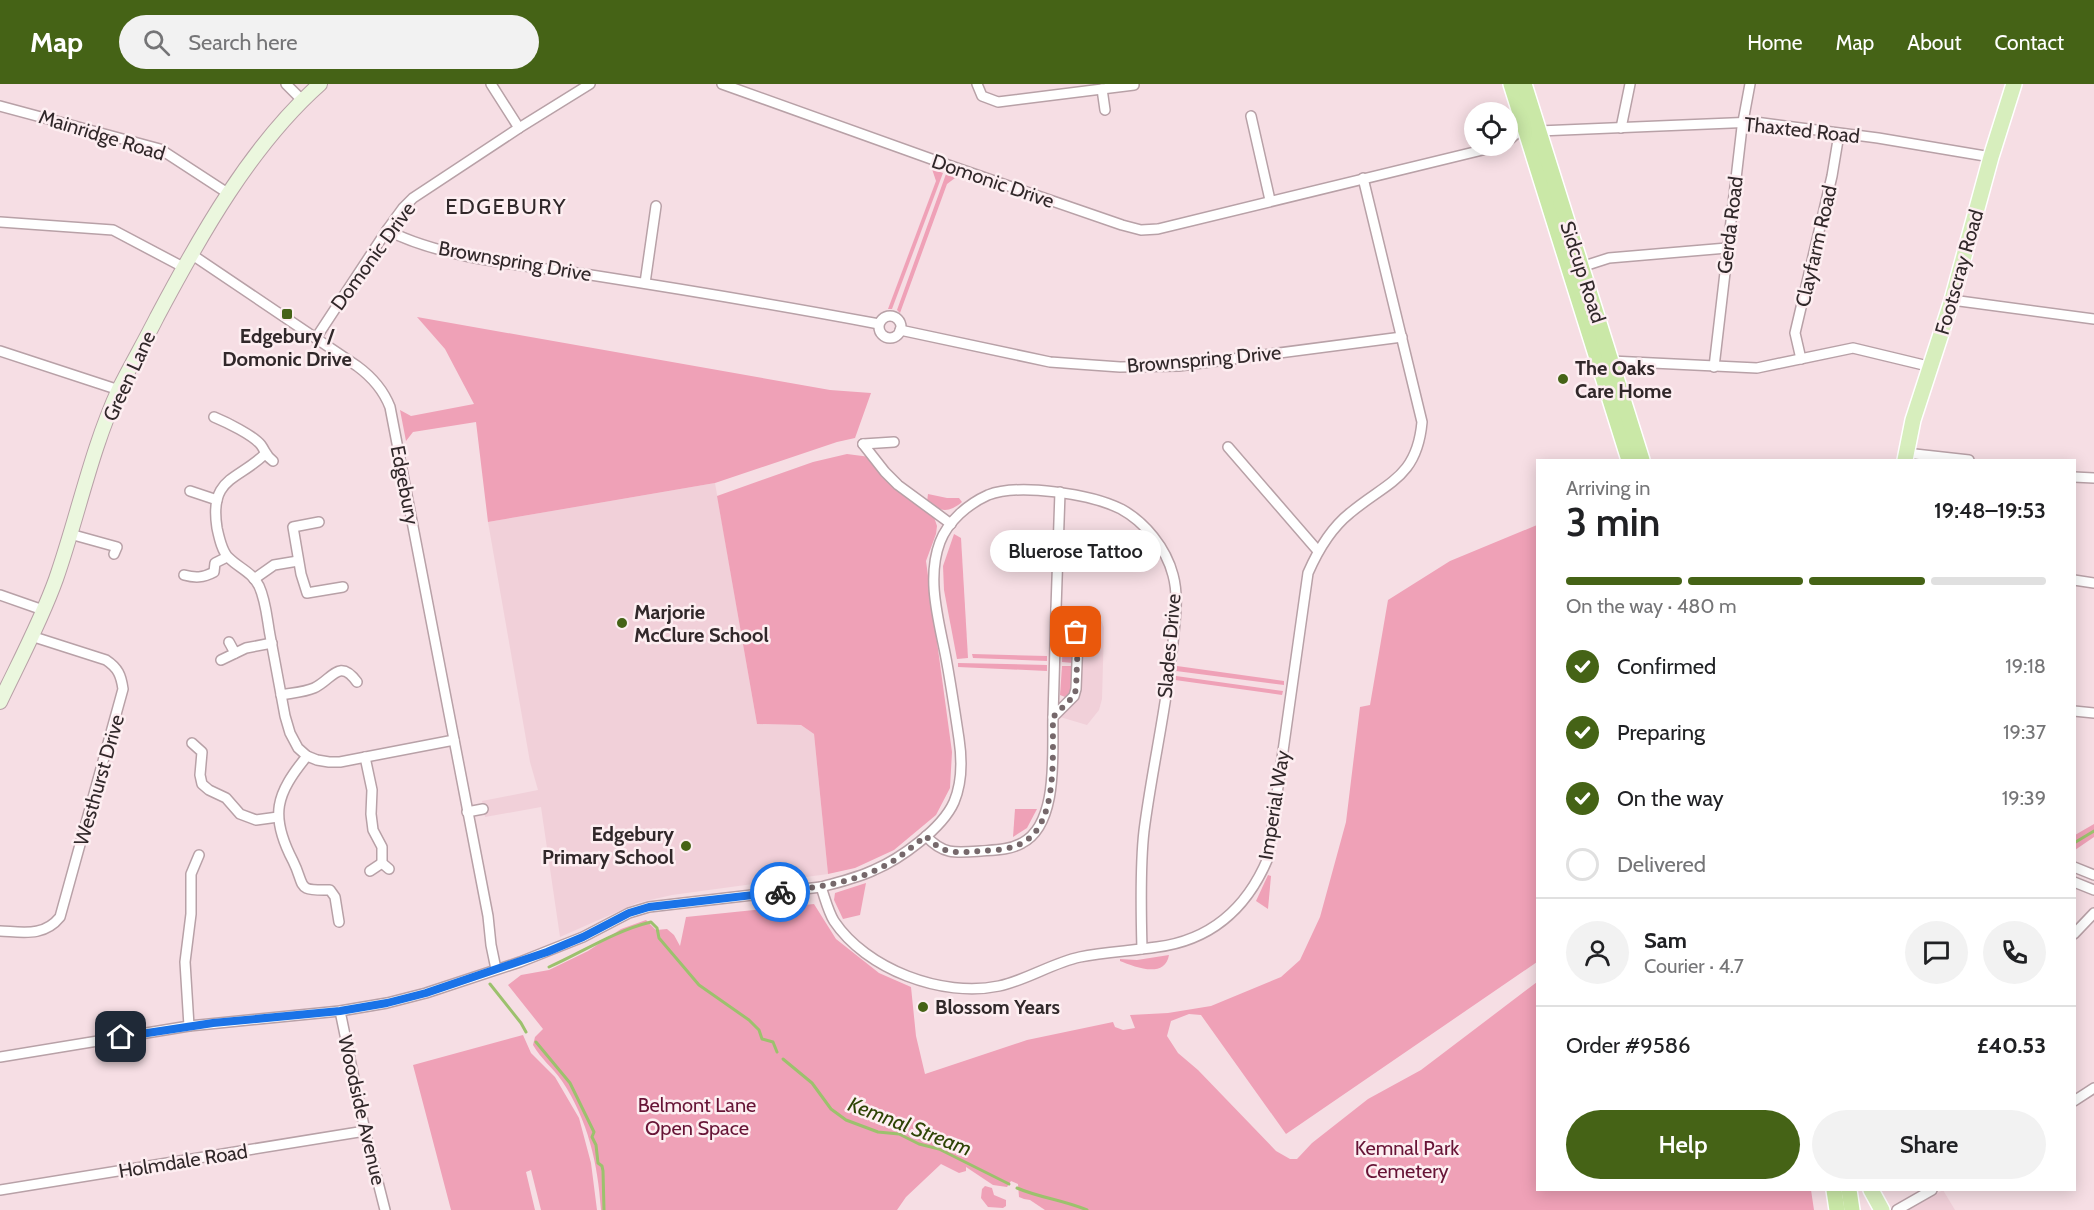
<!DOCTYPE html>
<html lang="en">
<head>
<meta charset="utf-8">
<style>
  body { margin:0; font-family:Cabin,sans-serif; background:#f2f2f2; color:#202124; height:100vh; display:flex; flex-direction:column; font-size:22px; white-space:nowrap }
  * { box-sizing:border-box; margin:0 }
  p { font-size:20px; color:#757577 }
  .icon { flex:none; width:33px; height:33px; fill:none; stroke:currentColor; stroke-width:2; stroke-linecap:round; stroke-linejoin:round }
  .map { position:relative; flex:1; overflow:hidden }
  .drawer { position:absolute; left:1536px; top:375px; width:540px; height:732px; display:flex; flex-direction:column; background:#fff; border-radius:0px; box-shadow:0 3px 15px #0003 }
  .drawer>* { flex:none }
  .controls { position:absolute; left:1464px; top:18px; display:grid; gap:12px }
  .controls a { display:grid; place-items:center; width:54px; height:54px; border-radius:50%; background:#fff; box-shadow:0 3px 15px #0003; font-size:30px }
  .pin { position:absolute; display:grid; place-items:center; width:51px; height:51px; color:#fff; margin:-26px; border-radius:12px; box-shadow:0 3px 9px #0006 }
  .courier { position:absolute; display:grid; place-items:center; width:60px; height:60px; margin:-30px; border:4px solid #1a73e8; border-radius:50%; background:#fff; color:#222; box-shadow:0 2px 8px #0007 }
  .bubble { position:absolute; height:42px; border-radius:21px; background:#fff; box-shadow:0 3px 15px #0003; font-size:20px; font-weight:600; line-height:42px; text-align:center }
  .overview em { font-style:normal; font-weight:600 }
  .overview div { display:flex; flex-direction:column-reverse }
  .overview { display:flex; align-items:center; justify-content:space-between; height:102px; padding:0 30px }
  h1 { font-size:39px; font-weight:600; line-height:45px }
  .bar { display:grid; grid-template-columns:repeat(4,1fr); gap:9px 6px; align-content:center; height:72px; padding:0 30px }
  .bar i { height:8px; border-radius:4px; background:#e0e0e0 }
  .bar .selected { background:#456316 }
  .bar p { grid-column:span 4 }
  .line { display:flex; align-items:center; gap:15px; padding:0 30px; border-top:2px solid #e0e0e0 }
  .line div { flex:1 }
  .round { display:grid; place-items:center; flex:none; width:63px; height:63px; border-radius:32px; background:#f2f2f2 }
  ol { padding:0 30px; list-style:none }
  li { display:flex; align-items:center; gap:18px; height:66px }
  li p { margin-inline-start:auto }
  li .icon { padding:6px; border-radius:50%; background:#456316; color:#fff; stroke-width:4 }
  li:last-child { color:#757577 }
  li i { width:33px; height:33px; border:3px solid #e0e0e0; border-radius:50% }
  .button { display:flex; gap:12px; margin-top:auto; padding:12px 30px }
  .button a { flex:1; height:69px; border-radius:36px; background:#456316; color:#fff; font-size:24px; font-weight:600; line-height:69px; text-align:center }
  .button a+a { background:#f2f2f2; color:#202124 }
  header { display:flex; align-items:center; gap:36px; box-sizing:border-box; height:84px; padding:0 30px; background:#456316; color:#fff }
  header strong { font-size:28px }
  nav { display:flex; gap:33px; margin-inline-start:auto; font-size:21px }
  .search { width:420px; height:54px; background:#f2f2f2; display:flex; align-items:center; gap:15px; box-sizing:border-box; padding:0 21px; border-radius:33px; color:#757577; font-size:22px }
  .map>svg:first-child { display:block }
  .built { fill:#f1d0d9 }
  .green { fill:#efa1b7 }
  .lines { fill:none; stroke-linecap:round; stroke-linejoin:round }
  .stream { stroke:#9cc16d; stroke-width:3 }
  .minor-casing { stroke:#b8a1a7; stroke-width:12 }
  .secondary-casing { stroke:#b8a1a7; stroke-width:16 }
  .primary-casing { stroke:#fff; stroke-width:18 }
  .trunk-casing { stroke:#fff; stroke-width:18 }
  .minor { stroke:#fff; stroke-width:9 }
  .secondary { stroke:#ebf7de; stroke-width:14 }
  .primary { stroke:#d7eebd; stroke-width:15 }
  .trunk { stroke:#cae8a7; stroke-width:15 }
  .done { stroke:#76686b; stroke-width:6; stroke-dasharray:0 10.8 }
  .route { stroke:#1a73e8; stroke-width:8 }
  .poi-dot { fill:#456316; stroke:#fdeef1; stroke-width:2 }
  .labels { text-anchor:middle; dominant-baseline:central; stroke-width:5; stroke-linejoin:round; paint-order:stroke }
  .street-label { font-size:20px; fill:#31282a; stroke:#fdeef1 }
  .poi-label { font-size:20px; font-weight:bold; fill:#31282a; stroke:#fdeef1; text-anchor:start }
  .park-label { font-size:20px; fill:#671436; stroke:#fdeef1 }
  .water-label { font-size:21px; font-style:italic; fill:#2d4304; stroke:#fdeef1 }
  .quarter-label { font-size:22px; letter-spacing:1.5px; fill:#31282a; stroke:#fdeef1 }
</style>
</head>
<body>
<header>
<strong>Map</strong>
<div class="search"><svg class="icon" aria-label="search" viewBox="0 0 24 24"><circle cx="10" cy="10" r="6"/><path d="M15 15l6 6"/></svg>Search here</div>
<nav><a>Home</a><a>Map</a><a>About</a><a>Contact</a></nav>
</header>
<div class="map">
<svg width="2094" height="1126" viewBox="0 0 2094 1126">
  <rect width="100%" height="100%" fill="#f6dee4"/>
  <g class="built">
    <polygon points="715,399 757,640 801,641 814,650 828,790 672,811 637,819 560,853 541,723 485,733 482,717 538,706 530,678 488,438"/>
    <polygon points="1090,521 1102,538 1104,544 1102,615 1099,626 1087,641 1060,633 1078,610 1081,548 1062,522"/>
    <polygon points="1943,1106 1955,1126 1907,1126"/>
  </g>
  <g class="green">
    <polygon points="932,85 943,89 892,225 888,225 936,97"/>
    <polygon points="946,90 955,94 947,100 900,229 897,226"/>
    <polygon points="417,233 830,306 871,309 855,354 837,358 715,399 488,438 476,338 413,348 406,357 400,326 411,332 474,320 445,265"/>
    <polygon points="847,370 870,373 894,404 934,433 937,442 936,450 926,477 952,668 950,704 936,731 894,766 855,784 828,790 814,650 801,641 757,640 717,412 813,378"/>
    <path d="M928 410 947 414H959L962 418C949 429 940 428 927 418Z"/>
    <path d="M1537 441V878L1286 1050 1201 931 1189 930 1171 937 1167 952 1178 969 1198 986 1276 1067 1290 1075H1297L1312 1059 1368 1015 1421 986 1537 898 1538 1106H1811L1814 1126H1045L1030 1116 1024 1115 1019 1113 1018 1100 1011 1097 1007 1103 993 1101 966 1083V1087L959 1089 941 1080 906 1113 897 1126H601C598 1080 588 1036 562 997 553 984 541 975 533 961L535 953 543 945 508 901 521 891 549 886 588 867 621 845 646 836 656 846 667 845 674 851 680 862 686 833 814 820 836 855 879 889 911 903 916 952 925 990 1027 956 1113 938 1115 943 1123 946 1135 944 1130 931 1168 929 1211 922 1281 893 1300 876 1320 833 1346 738 1360 623 1370 621 1388 516 1450 477Z"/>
    <polygon points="954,450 961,454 968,574 957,575 944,506 943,482"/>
    <path d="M1066 547C1078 552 1074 568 1073 579L1062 578 1063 548Z"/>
    <polygon points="972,570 1047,572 1047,577 973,574"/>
    <polygon points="958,579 1047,581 1047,587 958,583"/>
    <polygon points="1062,582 1073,582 1071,608 1065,613 1060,611"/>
    <polygon points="1177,582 1284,597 1284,601 1176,587"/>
    <polygon points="1176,592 1283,607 1282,611 1175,596"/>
    <polygon points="1015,725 1037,725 1027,744 1013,753"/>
    <polygon points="2094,740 2094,753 2075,766 2075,751"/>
    <polygon points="1268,791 1271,792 1268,825 1256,817"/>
    <polygon points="866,799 860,831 843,835 834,816 835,809"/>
    <path d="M1169 871C1165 895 1135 883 1120 877V875L1137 876Z"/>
    <polygon points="523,951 531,969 555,993 579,1034 591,1079 597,1126 541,1126 531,1086 526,1088 535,1126 451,1126 413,981"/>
    <polygon points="985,1102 992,1104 994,1111 1006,1116 1006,1122 1003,1124 988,1123 981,1114 982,1105"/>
  </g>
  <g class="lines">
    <g class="stream">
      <polyline points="2074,759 2094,747"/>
      <path d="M549 883C583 868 614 847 651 838L657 844 659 854 699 901 749 936 759 946 762 955 773 958 777 968"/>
      <polyline points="490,900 521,939 526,948"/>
      <polyline points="536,958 570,999 594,1048 592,1053 596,1061 598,1079 602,1082 603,1087 604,1126"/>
      <polyline points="783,975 812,999 831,1025 846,1036 878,1048 899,1050 919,1060 939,1065 1009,1100"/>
      <path d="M1017 1104C1040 1114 1064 1116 1087 1126"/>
    </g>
    <defs>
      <g id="minor">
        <polyline points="286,0 302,16"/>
        <polyline points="491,0 519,44"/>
        <polyline points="722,0 948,81 1122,141 1141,146 1158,145 1499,62"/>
        <polyline points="977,0 982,12 998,18 1134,1"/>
        <polyline points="1102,5 1105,26"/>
        <polyline points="0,22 160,65 229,110"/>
        <polyline points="1251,32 1270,116"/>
        <polyline points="1621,44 1630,0"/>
        <polyline points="1539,47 1755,38 1878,54 1991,73"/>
        <polyline points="1508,57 1518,48 1523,39"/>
        <polyline points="0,138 113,146 183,183"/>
        <path d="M387 146C442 175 529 182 591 191 687 206 783 222 879 240"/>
        <path d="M191 170 357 282C372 293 383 305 390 323L488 832 491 861 496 885"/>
        <polyline points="1581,183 1609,174 1727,164"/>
        <polyline points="645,199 656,122"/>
        <polyline points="1952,216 2094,235"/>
        <circle cx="890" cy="243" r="11"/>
        <polyline points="900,246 1050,278 1120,283 1179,282 1402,253"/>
        <polyline points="316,254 387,146 403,124 413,114 519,44 590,0"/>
        <polyline points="0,267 119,306"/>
        <polyline points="1801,275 1795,249 1832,92 1839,50"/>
        <polyline points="1611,277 1757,284 1853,264 1932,283"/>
        <polyline points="1714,283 1742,43 1750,0"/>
        <path d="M214 333C226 338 253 351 261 361 266 368 265 371 273 377"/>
        <polyline points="863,360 885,388 898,401 951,440"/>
        <polyline points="863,360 894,358"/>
        <polyline points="1228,363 1318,467"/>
        <polyline points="1906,369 1969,376"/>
        <path d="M265 370C237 397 209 393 217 444 219 453 222 468 229 474 239 484 252 488 259 502 266 517 267 535 270 551 275 578 280 605 285 632L290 649 298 664 307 672 317 676 329 678H340L454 656"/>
        <polyline points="2074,393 2094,394"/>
        <polyline points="190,407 217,416"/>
        <polyline points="319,438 293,443 301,490 307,509 343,503"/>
        <polyline points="70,450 117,463 114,470"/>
        <path d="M184 491C195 494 203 494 214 488L215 479 227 473"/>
        <polyline points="254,495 274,481 298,477"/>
        <polyline points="2074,496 2094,499"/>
        <polyline points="0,511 43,526"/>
        <polygon points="1056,525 1076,548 1078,553 1076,605 1074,612 1053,633"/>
        <polyline points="1056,525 1060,408"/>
        <polyline points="229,558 235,569"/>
        <polyline points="221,576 246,564 272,559"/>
        <path d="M281 611C292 609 305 608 314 604 332 596 339 573 357 598"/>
        <polyline points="2074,627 2094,629"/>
        <polyline points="192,659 202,668 200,691 202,700 209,706 226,714 240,730 256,736 278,733"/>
        <path d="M307 672C276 710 269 731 293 777 306 803 295 807 330 806L335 813 339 838"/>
        <polyline points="365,673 372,706 371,730 373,746 382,763 382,779 389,785"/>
        <polyline points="467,728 483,725"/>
        <path d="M926 752C943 771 956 769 981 767 994 766 1010 766 1022 759 1059 740 1052 669 1053 633"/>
        <polyline points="2074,783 2094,791"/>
        <polyline points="370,787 382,779"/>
        <polyline points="2074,798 2094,806"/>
        <path d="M821 803C825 814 828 827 834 837 866 885 942 914 999 902 1027 896 1052 879 1080 873 1105 868 1131 867 1157 863 1211 856 1247 824 1268 774L1308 489C1318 466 1330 445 1350 429 1387 398 1417 394 1422 338L1363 94"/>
        <path d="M0 847C23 848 44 853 60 833L123 605C121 591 118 584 106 576L31 552"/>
        <polyline points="2074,850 2094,829"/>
        <polyline points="340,927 365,1047 385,1126"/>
        <polyline points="189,942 185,878 191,830 191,790 199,771"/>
        <path d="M0 973 189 942 340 927 387 919 426 909 520 878 583 853 629 829 649 823 821 803C839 798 857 794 874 786 900 775 942 745 954 718 962 699 962 675 959 655 955 628 951 601 946 574 939 537 926 495 940 458 948 437 968 420 988 411 1019 399 1091 410 1121 425 1145 438 1166 464 1173 491 1179 513 1175 536 1173 559 1167 622 1152 684 1144 747 1140 782 1141 829 1142 865"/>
        <polyline points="2074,1017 2094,1004"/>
        <polyline points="0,1106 365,1047"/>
        <polyline points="1897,1126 1932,1106"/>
      </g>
      <path id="secondary" d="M0 618C19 578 41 537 56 495 78 432 91 366 119 305 131 281 145 257 157 233 200 152 251 61 320 0"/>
      <g id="primary">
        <polyline points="1905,376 1913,336 1952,216 1991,73 2014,0"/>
        <polyline points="1871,1106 1882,1126"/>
      </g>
      <g id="trunk">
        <polyline points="1511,0 1629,376"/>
        <polyline points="1524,0 1642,376"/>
        <polyline points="1834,1106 1837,1126"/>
        <polyline points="1849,1106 1852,1126"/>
      </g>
    </defs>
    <use href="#minor" class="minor-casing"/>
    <use href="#secondary" class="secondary-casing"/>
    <use href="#primary" class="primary-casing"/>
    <use href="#trunk" class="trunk-casing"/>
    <use href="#minor" class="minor"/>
    <use href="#secondary" class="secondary"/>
    <use href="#primary" class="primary"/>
    <use href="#trunk" class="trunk"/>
  </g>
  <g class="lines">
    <path class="done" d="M780 808C817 803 855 799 888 780 902 772 914 761 926 752 943 771 956 769 981 767 994 766 1010 766 1022 759 1059 740 1052 669 1053 633L1074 612 1076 605 1078 554 1076 548"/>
    <polyline class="route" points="121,953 213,939 340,927 387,919 426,909 547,868 583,853 629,829 649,823 780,808"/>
  </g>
  <g class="poi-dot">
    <rect x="281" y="224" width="12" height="12" rx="3"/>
    <circle cx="1563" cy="295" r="6"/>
    <circle cx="622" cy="539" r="6"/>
    <circle cx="686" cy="762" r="6"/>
    <circle cx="923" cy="923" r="6"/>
  </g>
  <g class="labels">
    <g class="street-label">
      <text transform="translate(1802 46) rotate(6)">Thaxted Road</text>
      <text transform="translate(102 51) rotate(17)">Mainridge Road</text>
      <text transform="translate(993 97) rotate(19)">Domonic Drive</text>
      <text transform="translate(1730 141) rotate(-83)">Gerda Road</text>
      <text transform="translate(1816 162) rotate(-77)">Clayfarm Road</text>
      <text transform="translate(373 172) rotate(-54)">Domonic Drive</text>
      <text transform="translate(515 177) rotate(10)">Brownspring Drive</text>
      <text transform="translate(1583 188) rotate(72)">Sidcup Road</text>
      <text transform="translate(1959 188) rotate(-74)">Footscray Road</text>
      <text transform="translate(1204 275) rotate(-5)">Brownspring Drive</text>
      <text transform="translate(129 292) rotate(-65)">Green Lane</text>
      <text transform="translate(405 401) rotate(79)">Edgebury</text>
      <text transform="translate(1169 562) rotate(-85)">Slades Drive</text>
      <text transform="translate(99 696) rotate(-74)">Westhurst Drive</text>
      <text transform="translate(1274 721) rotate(-81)">Imperial Way</text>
      <text transform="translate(362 1026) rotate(77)">Woodside Avenue</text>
      <text transform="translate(183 1077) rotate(-9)">Holmdale Road</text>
    </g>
    <g class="poi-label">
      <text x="287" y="252" text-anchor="middle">Edgebury /<tspan x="287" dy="23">Domonic Drive</tspan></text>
      <text x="1575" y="284">The Oaks<tspan x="1575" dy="23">Care Home</tspan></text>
      <text x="634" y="528">Marjorie<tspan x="634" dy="23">McClure School</tspan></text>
      <text x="674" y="750" text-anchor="end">Edgebury<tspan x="674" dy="23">Primary School</tspan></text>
      <text x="935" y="923">Blossom Years</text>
    </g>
    <g class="park-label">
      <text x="697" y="1021">Belmont Lane<tspan x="697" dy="23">Open Space</tspan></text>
      <text x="1407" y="1064">Kemnal Park<tspan x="1407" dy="23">Cemetery</tspan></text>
    </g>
    <g class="water-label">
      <text transform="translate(910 1042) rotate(21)">Kemnal Stream</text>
    </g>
    <g class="quarter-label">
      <text x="506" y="122">EDGEBURY</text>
    </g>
  </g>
</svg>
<div class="controls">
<a><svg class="icon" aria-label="locate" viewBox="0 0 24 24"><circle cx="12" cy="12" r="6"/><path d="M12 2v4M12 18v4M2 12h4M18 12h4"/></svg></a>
</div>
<div class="pin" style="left:1076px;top:548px;background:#ea580c"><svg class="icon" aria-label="bag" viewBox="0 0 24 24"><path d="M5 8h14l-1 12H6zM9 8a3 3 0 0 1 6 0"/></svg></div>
<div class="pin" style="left:121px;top:953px;background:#1f2937"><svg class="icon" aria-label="home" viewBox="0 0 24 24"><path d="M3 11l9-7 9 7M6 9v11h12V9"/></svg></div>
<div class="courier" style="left:780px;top:808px"><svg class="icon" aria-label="bike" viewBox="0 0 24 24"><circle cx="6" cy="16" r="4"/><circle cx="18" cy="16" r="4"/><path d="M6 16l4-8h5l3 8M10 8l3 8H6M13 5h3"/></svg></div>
<div class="bubble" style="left:990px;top:446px;width:171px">Bluerose Tattoo</div>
<section class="drawer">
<div class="overview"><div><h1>3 min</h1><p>Arriving in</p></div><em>19:48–19:53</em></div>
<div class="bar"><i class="selected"></i><i class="selected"></i><i class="selected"></i><i></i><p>On the way · 480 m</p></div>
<ol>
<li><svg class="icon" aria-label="check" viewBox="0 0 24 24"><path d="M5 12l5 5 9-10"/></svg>Confirmed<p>19:18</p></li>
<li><svg class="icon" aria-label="check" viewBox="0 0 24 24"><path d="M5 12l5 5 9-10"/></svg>Preparing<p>19:37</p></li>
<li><svg class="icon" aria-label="check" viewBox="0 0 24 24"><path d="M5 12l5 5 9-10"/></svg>On the way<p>19:39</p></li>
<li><i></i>Delivered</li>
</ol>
<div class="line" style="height:108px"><a class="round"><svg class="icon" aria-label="person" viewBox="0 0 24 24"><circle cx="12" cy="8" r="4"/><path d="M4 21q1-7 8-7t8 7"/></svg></a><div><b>Sam</b><p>Courier · 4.7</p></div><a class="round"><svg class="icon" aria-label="chat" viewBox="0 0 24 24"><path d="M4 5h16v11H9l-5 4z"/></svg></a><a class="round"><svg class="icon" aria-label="phone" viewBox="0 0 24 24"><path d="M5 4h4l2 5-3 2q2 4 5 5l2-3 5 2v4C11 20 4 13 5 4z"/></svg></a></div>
<div class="line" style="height:78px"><div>Order #9586</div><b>£40.53</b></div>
<div class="button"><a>Help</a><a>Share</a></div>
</section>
</div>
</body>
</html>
